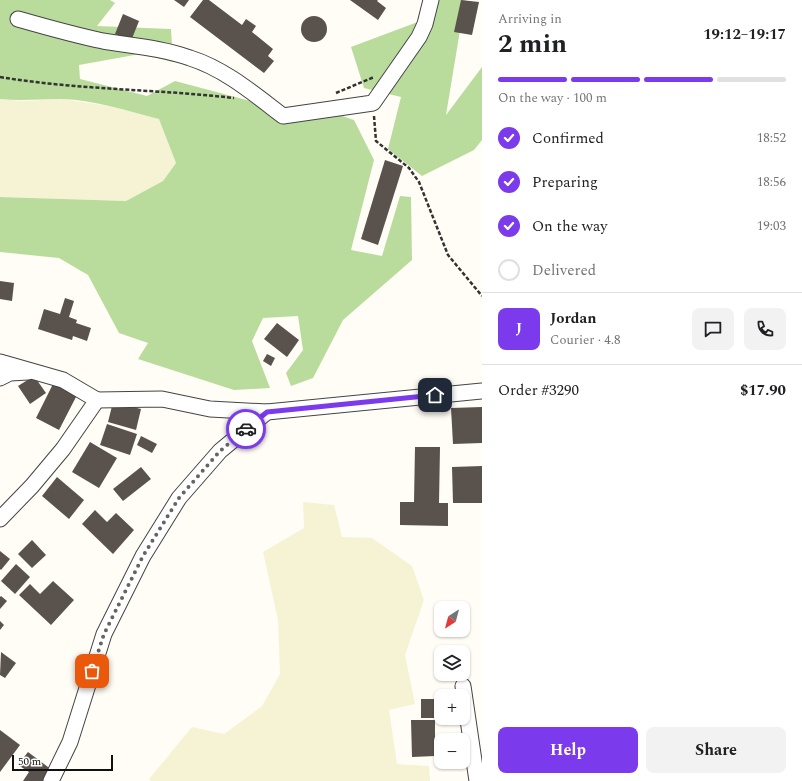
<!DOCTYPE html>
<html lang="en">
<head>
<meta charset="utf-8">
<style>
  body { margin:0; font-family:Spectral,serif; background:#f2f2f2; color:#202124; height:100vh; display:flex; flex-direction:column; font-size:15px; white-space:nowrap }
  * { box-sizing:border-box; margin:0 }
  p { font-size:13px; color:#757577 }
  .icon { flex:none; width:22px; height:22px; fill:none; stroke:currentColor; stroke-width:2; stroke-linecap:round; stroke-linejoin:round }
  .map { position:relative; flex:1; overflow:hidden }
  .panel { display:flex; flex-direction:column; background:#fff; width:320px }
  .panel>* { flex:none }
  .needle { width:26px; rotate:216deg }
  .fabs { position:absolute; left:434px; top:601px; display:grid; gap:8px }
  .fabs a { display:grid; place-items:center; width:36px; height:36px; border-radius:8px; background:#fff; box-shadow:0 1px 3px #0004; font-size:20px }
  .scale { position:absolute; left:12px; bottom:10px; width:101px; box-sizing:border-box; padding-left:4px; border:2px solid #111; border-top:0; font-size:11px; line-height:14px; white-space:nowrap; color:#111; -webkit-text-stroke:3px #fff; paint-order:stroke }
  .pin { position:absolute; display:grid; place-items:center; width:34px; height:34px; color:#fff; margin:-17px; border-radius:8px; box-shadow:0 2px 6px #0006 }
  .courier { position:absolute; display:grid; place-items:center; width:40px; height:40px; margin:-20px; border:3px solid #7c3aed; border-radius:50%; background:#fff; color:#222; box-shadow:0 1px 5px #0007 }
  .head em { font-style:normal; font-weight:700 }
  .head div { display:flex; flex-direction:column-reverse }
  .head { display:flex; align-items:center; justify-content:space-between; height:68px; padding:0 16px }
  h1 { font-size:26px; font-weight:700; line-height:30px }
  .bar { display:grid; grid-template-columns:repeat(4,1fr); gap:6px 4px; align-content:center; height:48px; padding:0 16px }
  .bar i { height:5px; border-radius:3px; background:#e0e0e0 }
  .bar .current { background:#7c3aed }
  .bar p { grid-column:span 4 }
  .line { display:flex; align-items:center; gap:10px; padding:0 16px; border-top:1px solid #e0e0e0 }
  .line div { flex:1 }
  .round { display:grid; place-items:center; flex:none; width:42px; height:42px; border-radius:8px; background:#f2f2f2 }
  ol { padding:0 16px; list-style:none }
  li { display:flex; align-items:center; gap:12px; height:44px }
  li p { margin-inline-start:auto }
  li .icon { padding:4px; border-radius:50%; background:#7c3aed; color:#fff; stroke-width:4 }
  li:last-child { color:#757577 }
  li i { width:22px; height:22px; border:2px solid #e0e0e0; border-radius:50% }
  .button { display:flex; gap:8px; margin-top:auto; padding:8px 16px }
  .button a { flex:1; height:46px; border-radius:8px; background:#7c3aed; color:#fff; font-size:16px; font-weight:700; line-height:46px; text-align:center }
  .button a+a { background:#f2f2f2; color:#202124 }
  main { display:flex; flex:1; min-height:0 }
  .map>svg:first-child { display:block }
  .farmland { fill:#f6f3d4 }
  .forest { fill:#b9dc9c }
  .building { fill:#5a524d }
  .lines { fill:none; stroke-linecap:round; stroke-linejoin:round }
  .street-casing { stroke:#444; stroke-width:17 }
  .path { stroke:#333; stroke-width:2.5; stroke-dasharray:4 2; stroke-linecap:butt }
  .street { stroke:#fff; stroke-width:15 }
  .done { stroke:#646461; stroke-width:4; stroke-dasharray:0 7.2 }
  .route { stroke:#7c3aed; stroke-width:5 }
</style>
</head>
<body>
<main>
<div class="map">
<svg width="482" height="781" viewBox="0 0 482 781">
  <rect width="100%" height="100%" fill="#fffdf5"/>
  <g class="farmland">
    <polygon points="0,99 23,101 63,99 109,106 160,119 176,163 163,181 126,201 0,197"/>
    <polygon points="303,502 334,505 342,537 372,538 412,566 424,600 405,655 415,704 389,710 397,764 429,766 430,781 151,781 149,779 192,727 224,734 262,706 280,674 278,620 263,552 304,528"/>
  </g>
  <g class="forest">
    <path d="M0 0H110L115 3 97 26 171 29 173 62 140 54 79 65 80 79 147 96 175 81 269 106 322 109 354 120 374 160 351 250 382 256 400 196 411 197 412 260 343 320 313 378 291 386 286 373 303 350 298 316 263 318 252 341 270 388 234 390 138 359 148 343 119 333 88 275 59 258 0 252V197L126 201 163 181 176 163 159 119C128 111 95 100 62 99 41 99 21 101 0 99Z"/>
    <polygon points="435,0 465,0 446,115 482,67 482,140 474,150 422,176 388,149 401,97 364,88 351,47 431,17"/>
  </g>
  <g class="building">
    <polygon points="174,0 189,0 184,7"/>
    <polygon points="203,0 209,0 242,25 246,19 256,26 252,32 273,49 268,56 274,61 264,73 190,17"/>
    <polygon points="350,0 378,0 377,1 386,8 378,20"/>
    <polygon points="461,0 479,2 472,35 454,32"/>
    <polygon points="123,14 139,21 131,41 115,34"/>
    <circle cx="314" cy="29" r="13"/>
    <polygon points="385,160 403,166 378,245 361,239"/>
    <polygon points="0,281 14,283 12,301 0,299"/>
    <polygon points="65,298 74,301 69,317 77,320 76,323 91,328 87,341 73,336 72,340 38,329 44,309 60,314"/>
    <polygon points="277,323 299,340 287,357 264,339"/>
    <polygon points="267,354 275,358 271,366 263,361"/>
    <polygon points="34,376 46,393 30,404 18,386"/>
    <polygon points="53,384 77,395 59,430 36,418"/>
    <polygon points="113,402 141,409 136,430 108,422"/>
    <polygon points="482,407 482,443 453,444 451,408"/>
    <polygon points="107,424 137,434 130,455 100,445"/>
    <polygon points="141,436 157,444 152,453 137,445"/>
    <polygon points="90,442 117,458 99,488 72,472"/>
    <polygon points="415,447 440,447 439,503 448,503 448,526 400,525 400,502 414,502"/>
    <polygon points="482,466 482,503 453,503 452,467"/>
    <polygon points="141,467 151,479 123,501 113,489"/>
    <polygon points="57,477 84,500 69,519 42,496"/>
    <polygon points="95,510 107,522 116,513 134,530 113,554 82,524"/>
    <polygon points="32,540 46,555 32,568 18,554"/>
    <polygon points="0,551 10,559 1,570 0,569"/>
    <polygon points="16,564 30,577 15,594 1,581"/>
    <polygon points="53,581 74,600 51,625 19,595 30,584 40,594"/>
    <polygon points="1,596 7,601 0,609 0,597"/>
    <polygon points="0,621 4,625 0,630"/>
    <polygon points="1,652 16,663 5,678 0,675"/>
    <rect x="421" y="699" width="20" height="19"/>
    <polygon points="411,720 435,720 435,756 412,757"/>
    <polygon points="0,730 20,745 0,772"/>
    <polygon points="28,752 52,770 43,781 23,781 29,772 18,765"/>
  </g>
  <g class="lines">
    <defs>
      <g id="street">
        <path d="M18 19C46 27 74 35 103 41 133 46 162 48 190 58 225 69 254 94 283 116L373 103 419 37 425 24 431 0"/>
        <polyline points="0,362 63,380 97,400"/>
        <polyline points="0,378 10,373 28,372"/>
        <polyline points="97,400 162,399 210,409 267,412 482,391"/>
        <polyline points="0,519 32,486 63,449 97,400"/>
        <polyline points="463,686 477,781"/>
        <polyline points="51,781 70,742 104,634 143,556 179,498 220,451 267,412"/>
      </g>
    </defs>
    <use href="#street" class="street-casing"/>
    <g class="path">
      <path d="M0 77C78 90 156 89 234 98"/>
      <polyline points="336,93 374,77"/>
      <polyline points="374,116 376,141 409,168 419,182 448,255 482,296"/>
    </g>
    <use href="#street" class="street"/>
  </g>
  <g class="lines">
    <polyline class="done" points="92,671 104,634 143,556 179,498 220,451 246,429"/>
    <polyline class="route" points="246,429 267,412 435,395"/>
  </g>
</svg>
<div class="fabs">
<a><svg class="needle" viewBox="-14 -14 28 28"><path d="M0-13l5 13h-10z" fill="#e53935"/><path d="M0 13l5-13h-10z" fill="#757577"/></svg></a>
<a><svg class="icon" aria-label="layers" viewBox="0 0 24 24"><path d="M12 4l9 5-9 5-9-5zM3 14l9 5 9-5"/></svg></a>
<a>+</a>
<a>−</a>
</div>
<div class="scale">50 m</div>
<div class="pin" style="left:92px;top:671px;background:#ea580c"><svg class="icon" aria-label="bag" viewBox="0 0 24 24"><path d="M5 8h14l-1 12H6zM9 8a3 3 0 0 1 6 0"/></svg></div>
<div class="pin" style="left:435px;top:395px;background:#1f2937"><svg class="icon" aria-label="home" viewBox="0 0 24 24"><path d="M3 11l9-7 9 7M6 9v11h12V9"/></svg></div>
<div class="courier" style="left:246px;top:429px"><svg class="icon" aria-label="car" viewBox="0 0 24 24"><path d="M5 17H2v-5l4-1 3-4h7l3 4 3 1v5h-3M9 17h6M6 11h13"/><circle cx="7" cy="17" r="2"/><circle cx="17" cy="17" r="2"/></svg></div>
</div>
<section class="panel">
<div class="head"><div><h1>2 min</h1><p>Arriving in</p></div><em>19:12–19:17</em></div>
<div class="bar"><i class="current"></i><i class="current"></i><i class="current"></i><i></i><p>On the way · 100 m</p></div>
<ol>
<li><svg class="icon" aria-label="check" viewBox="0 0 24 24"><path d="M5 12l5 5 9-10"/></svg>Confirmed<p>18:52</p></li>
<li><svg class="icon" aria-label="check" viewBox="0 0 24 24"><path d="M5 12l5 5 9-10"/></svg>Preparing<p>18:56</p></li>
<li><svg class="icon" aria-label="check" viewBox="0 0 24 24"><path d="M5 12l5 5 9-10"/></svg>On the way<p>19:03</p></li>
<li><i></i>Delivered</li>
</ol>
<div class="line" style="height:72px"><b class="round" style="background:#7c3aed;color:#fff">J</b><div><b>Jordan</b><p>Courier · 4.8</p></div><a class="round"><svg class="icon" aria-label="chat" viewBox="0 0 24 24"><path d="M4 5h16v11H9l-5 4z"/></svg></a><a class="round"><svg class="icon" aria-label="phone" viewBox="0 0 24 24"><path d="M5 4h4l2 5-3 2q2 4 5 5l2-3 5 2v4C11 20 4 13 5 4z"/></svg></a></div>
<div class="line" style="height:52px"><div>Order #3290</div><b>$17.90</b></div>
<div class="button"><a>Help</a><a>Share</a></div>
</section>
</main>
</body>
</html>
